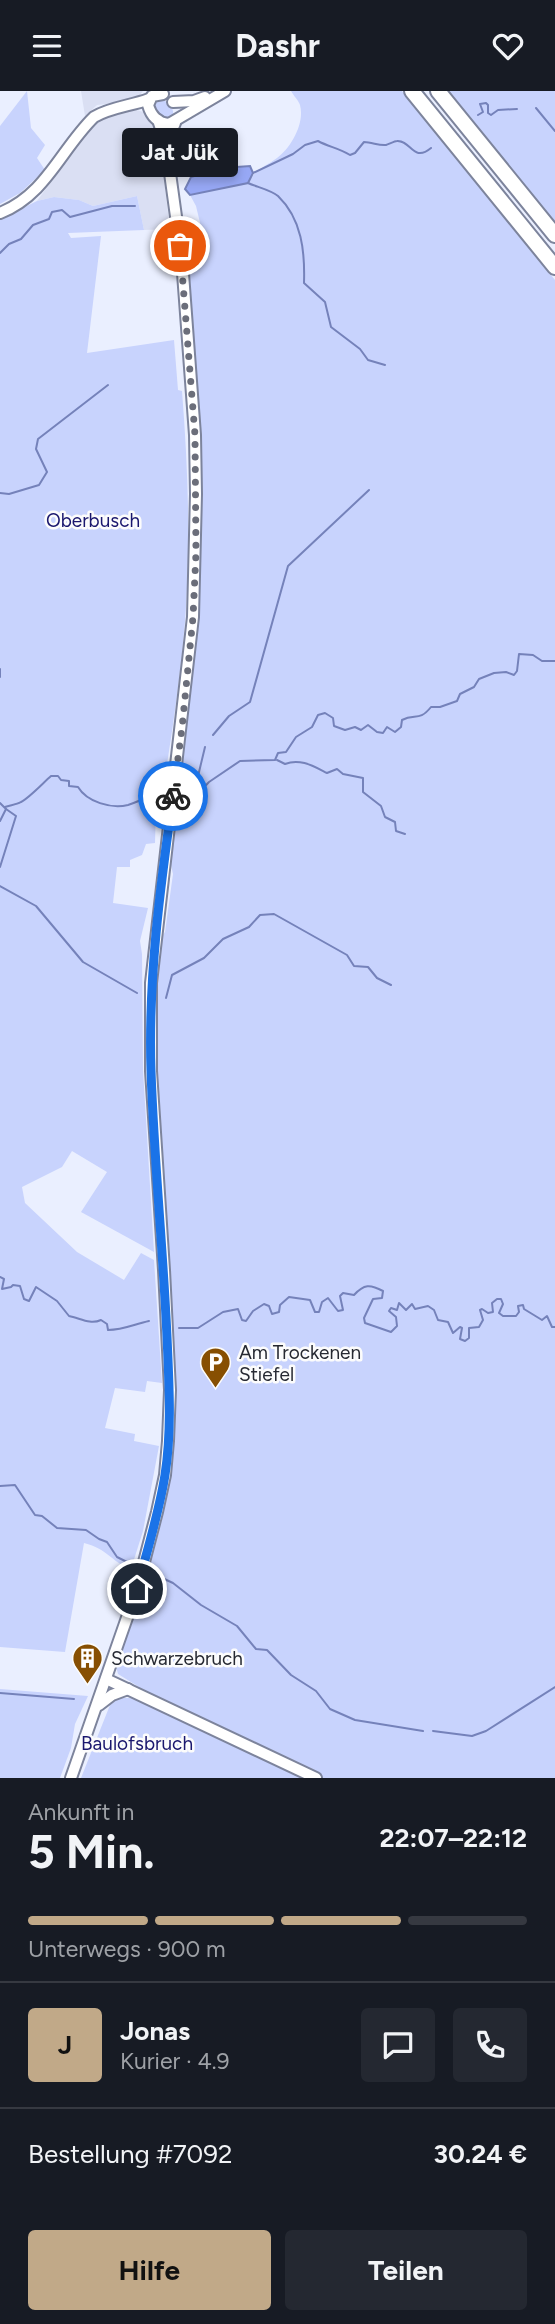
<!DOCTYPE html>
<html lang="de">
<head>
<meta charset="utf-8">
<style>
  body { margin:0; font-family:Figtree,sans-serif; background:#242831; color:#f1f3f6; height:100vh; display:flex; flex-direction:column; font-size:26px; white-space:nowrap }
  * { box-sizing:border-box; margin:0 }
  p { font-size:23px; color:#9ea1a6 }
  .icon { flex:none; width:38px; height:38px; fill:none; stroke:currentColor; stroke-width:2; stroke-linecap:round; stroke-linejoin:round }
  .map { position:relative; height:1687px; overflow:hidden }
  .side { display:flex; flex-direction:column; background:#171b24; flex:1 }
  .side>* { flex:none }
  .pin { position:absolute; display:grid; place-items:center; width:60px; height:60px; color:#fff; margin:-30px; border:4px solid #fff; border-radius:50%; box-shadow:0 2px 7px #0007 }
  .courier { position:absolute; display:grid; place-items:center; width:70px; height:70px; margin:-35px; border:5px solid #1a73e8; border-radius:50%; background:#fff; color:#222; box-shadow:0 2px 9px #0007 }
  .bubble { position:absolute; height:49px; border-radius:7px; background:#171b24; box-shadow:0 4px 10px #0003; font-size:23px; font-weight:700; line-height:49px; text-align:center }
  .overview em { font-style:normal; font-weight:700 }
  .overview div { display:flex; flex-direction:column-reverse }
  .overview { display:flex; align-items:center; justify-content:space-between; height:119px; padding:0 28px }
  h1 { font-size:46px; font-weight:700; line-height:52px }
  .bar { display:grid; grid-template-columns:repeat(4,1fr); gap:10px 7px; align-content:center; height:84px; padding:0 28px }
  .bar i { height:9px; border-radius:5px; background:#363941 }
  .bar .selected { background:#c1a988 }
  .bar p { grid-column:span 4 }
  .line { display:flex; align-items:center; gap:18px; padding:0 28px; border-top:2px solid #363941 }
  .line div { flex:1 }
  .round { display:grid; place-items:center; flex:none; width:74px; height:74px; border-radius:7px; background:#242831 }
  .cta { display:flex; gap:14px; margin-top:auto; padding:14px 28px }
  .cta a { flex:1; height:80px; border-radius:7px; background:#c1a988; color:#111; font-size:28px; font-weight:700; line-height:80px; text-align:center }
  .cta a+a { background:#242831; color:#f1f3f6 }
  header { display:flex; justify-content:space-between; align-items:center; height:91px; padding:0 28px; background:#171b24; font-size:32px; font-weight:700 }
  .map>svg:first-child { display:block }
  .built { fill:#dadff3 }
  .green { fill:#c8d3fd }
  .water { fill:#97a8f5; stroke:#7582ba; stroke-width:2 }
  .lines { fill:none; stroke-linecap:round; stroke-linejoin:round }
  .stream { stroke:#7582ba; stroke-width:2 }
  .secondary-casing { stroke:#7d849c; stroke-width:14 }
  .primary-casing { stroke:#7d849c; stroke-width:14 }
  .highway-casing { stroke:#7d849c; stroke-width:18 }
  .secondary { stroke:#fff; stroke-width:10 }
  .primary { stroke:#fff; stroke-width:10 }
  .highway { stroke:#fff; stroke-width:14 }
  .done { stroke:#6b6e7a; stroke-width:7; stroke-dasharray:0 12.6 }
  .route { stroke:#1a73e8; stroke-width:9 }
  .labels { text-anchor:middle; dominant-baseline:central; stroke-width:5; stroke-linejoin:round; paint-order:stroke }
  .park-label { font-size:19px; fill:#1a176e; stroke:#fcfcfc }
  .poi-label { font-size:19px; fill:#262932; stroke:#fcfcfc; text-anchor:start }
</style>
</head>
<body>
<header><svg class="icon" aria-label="menu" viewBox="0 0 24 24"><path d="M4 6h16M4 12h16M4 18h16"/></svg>Dashr<svg class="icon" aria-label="heart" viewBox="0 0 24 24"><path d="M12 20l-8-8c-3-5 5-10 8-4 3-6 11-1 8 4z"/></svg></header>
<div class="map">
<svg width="555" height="1687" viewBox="0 0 555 1687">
  <rect width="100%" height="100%" fill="#eaefff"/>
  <g class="built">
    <polygon points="81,0 143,0 135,10 97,14 85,25"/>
    <polygon points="137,19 146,22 155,36 160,55 170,138 144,139 137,105 93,115 79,109 54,106 37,110 90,37 102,26"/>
  </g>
  <g class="green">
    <polygon points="27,0 31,37 45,54 37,67 45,79 20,102 0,113 0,35"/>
    <path d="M291 0H402L555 189V1687H81L110 1614 119 1607H135L139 1596 118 1583 116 1575 144 1491 169 1383 156 978 155 894 160 848 165 841 173 783 170 770 198 527 201 462V400L186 169 208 165 196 115 190 104 248 92C255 78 265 76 277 67 291 57 305 32 300 14 299 10 293 4 291 0Z"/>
    <polygon points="448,0 555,0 555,131"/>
    <path d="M159 6C167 11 175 15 173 26L166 29 153 19V8Z"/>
    <path d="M137 105 144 139 68 142 71 147 101 145 87 262 174 249 178 299 182 300C188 376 191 455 185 531 180 593 170 655 160 717H156L155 752 146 753 142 764 130 769V776H117L113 812 148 817 140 850 142 863 143 979 154 1161 81 1121 107 1081 72 1060 62 1076 22 1096 25 1112 77 1161 124 1189 141 1162 154 1169 162 1292 147 1290 145 1301 115 1297 105 1337 135 1343 134 1350 159 1355 143 1440 131 1478C110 1470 108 1458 84 1452L65 1561 0 1556V128L37 110 54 106 79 109 93 115Z"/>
    <polygon points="0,1598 88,1605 75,1633 71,1657 60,1687 0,1687"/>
  </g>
  <polygon class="water" points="250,75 253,82 248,92 190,104 185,98 191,86 222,77"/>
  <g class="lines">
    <g class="stream">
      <polyline points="536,17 555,40"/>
      <polyline points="478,24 483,21 480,13 486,12 488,14 488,22 491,24 498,19 517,18"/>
      <path d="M253 82 293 63 305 54 318 50C329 56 339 57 350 64L355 62 364 51C372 51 379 55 386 54 389 53 395 50 397 50 411 49 413 72 431 57"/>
      <path d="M248 92C257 96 271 99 278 105 302 128 305 161 304 192L325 211 331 236 360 258 368 269 385 274"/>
      <polyline points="0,162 9,153 21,148 33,134 49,128 52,121 62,119 70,126 112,115 135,115"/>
      <polyline points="0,402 9,403 39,394 47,381 36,358 38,348 108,294"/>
      <polyline points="0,578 0,586"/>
      <polyline points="213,644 229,625 250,611 288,475 369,399"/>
      <path d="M277 669 285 673C300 667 313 675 327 682L337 678 343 683 363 687V701L381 715 385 726 395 731 396 740 405 743"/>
      <polyline points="193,706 205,656"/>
      <path d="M186 707 193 708 209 691 240 670 275 669 278 662 286 661 296 646 312 636 318 624 325 622 333 627 334 635 345 639 355 636 361 639 368 634 377 641 383 642 387 636 395 641 401 636 402 629C415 622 419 631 431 616H440L457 610 460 603 474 596 479 588 494 582 506 581 514 584 517 580 519 563 533 564 542 570H555"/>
      <polyline points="0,712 6,718 0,730"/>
      <path d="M5 716C10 714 16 714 21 711 29 707 44 691 51 685H58L61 689 69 690V695L78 696C87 711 111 718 128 714 138 711 145 706 155 705"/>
      <polyline points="0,776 16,725 6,718"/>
      <polyline points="0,795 36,815 83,871 137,902"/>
      <polyline points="166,907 172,884 204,867 223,848 249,836 260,824 274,823 347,864 354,875 368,876 377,887 391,894"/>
      <path d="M0 1186 4 1188 2 1198 11 1196 13 1194 20 1195 24 1208 29 1210 36 1196 57 1210 69 1225C80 1227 90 1234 101 1229L107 1233 108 1239C123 1239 135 1233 149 1230"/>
      <path d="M179 1237H198L223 1221 238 1218 242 1229 246 1230 253 1220 264 1213 269 1215 272 1223 279 1221 280 1214 289 1206 310 1209 315 1221H319L322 1211 328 1207 338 1220 343 1219 340 1205 343 1202 354 1204C364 1193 370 1193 383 1200L382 1207 373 1208 364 1227 365 1232 391 1241 397 1235 396 1226 389 1220 391 1217 397 1219 399 1212 406 1219 412 1213 415 1218 428 1215 434 1219 438 1229 448 1231 453 1242 460 1236 462 1237 460 1248 465 1250 469 1247V1237L479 1236 483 1229 480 1219 482 1218 488 1222 493 1221 492 1212 497 1208H501L503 1213 499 1222 503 1225H516L519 1221 518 1215 523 1214 524 1218 542 1229 547 1225 552 1236H555"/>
      <polyline points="0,1395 15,1394 35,1424 42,1425 57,1437 86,1439 99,1448 107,1451 117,1466 139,1477"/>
      <polyline points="147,1480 173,1492 201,1514 237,1535 256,1558 267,1559 291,1584 316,1600 330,1618 355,1629 423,1640"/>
      <polyline points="0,1602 74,1608"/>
      <polyline points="433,1640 472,1645 486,1640 555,1596"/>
    </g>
    <defs>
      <g id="secondary">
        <polyline points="166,53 175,32"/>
        <path d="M0 122C46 104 61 58 94 26 111 16 131 15 149 8"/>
        <polyline points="106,1588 316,1687"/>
        <polyline points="99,1614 112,1604 128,1598"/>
        <polyline points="71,1687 137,1498 157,1421 165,1384 168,1350 170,1299 164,1179 151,980 151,892 193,526 196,403 195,344 182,169 166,53 158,29"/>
      </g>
      <g id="primary">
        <path d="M163 3 152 5 148 14C151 25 158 32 169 33L225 0"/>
        <polyline points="173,11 194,10 205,6"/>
      </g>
      <g id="highway">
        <polyline points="412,0 555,176"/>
        <polyline points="438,0 555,144"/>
      </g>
    </defs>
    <use href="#secondary" class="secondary-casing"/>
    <use href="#primary" class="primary-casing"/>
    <use href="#highway" class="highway-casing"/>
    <use href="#secondary" class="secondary"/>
    <use href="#primary" class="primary"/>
    <use href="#highway" class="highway"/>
  </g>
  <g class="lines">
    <polyline class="done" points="173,705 182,637 193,526 196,462 195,344 180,155"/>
    <path class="route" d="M137 1498C147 1460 159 1422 165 1384 172 1339 169 1292 167 1246 163 1157 154 1069 151 980 148 888 160 797 173 705"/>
  </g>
  <defs>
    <symbol id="parking-pin" viewBox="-11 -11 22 30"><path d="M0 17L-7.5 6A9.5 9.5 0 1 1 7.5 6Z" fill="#874f02" stroke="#fcfcfc"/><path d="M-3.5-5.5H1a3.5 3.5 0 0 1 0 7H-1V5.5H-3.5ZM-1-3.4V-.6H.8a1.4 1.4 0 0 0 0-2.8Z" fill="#fff"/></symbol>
    <symbol id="building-pin" viewBox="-11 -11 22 30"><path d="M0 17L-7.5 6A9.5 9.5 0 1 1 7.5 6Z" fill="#874f02" stroke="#fcfcfc"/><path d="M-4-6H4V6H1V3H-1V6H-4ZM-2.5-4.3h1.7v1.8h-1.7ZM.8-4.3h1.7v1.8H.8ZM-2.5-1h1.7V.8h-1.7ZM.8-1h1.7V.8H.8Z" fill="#fff"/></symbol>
  </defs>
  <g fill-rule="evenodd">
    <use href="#parking-pin" x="198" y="1254" width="35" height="47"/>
    <use href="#building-pin" x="70" y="1550" width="35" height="47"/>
  </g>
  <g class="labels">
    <g class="park-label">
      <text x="93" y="429">Oberbusch</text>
      <text x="137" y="1652">Baulofsbruch</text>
    </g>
    <g class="poi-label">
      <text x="239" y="1261">Am Trockenen<tspan x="239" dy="22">Stiefel</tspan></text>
      <text x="111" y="1567">Schwarzebruch</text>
    </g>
  </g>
</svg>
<div class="pin" style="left:180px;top:155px;background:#ea580c"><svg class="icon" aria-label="bag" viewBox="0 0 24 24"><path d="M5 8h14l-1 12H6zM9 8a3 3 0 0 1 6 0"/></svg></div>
<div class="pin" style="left:137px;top:1498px;background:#1f2937"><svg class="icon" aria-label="home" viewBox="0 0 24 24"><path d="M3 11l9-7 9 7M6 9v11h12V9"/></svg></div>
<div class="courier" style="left:173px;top:705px"><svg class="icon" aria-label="bike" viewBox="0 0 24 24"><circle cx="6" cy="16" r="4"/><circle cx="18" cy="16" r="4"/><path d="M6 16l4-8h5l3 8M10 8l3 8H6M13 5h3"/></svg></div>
<div class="bubble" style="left:122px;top:37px;width:116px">Jat Jük</div>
</div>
<section class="side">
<div class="overview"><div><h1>5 Min.</h1><p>Ankunft in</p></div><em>22:07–22:12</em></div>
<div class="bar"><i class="selected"></i><i class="selected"></i><i class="selected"></i><i></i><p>Unterwegs · 900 m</p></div>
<div class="line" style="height:126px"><b class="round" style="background:#c1a988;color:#111">J</b><div><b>Jonas</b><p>Kurier · 4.9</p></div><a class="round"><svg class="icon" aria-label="chat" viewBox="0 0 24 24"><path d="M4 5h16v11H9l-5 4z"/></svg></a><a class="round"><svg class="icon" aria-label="phone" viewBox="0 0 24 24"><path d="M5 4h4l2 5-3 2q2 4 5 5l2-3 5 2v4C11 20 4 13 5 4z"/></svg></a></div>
<div class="line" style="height:91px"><div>Bestellung #7092</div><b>30.24 €</b></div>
<div class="cta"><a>Hilfe</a><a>Teilen</a></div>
</section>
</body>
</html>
